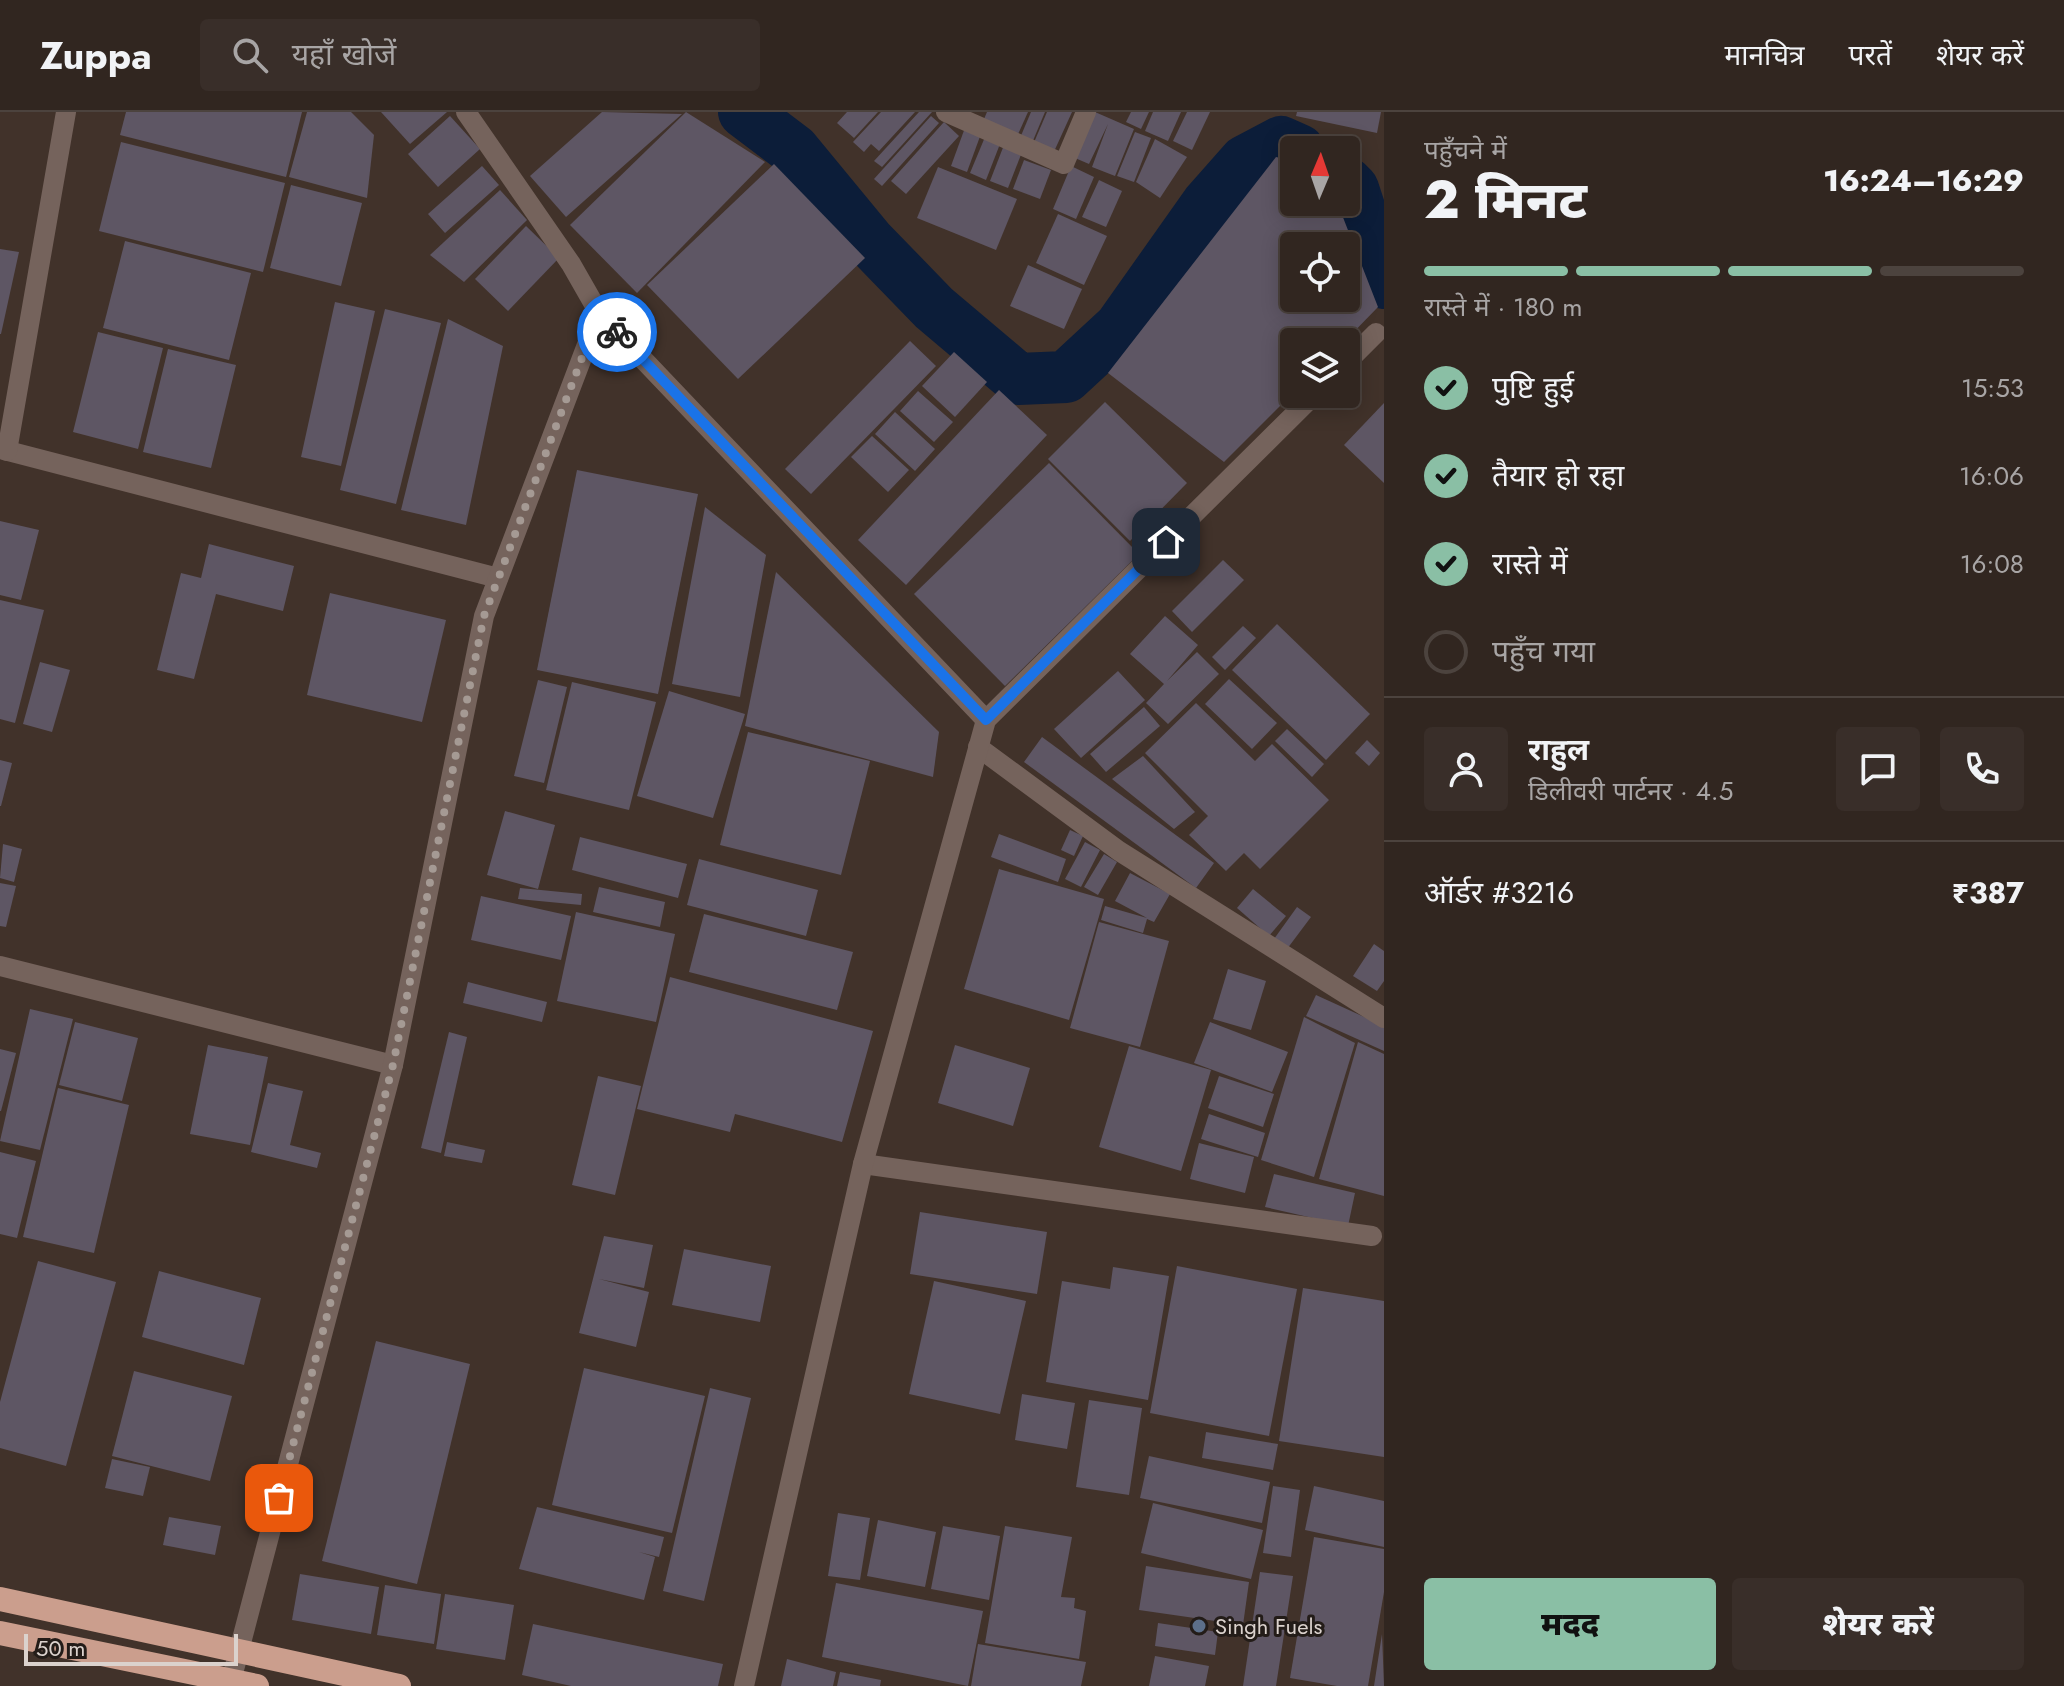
<!DOCTYPE html>
<html lang="hi">
<head>
<meta charset="utf-8">
<style>
  body { margin:0; font-family:Jost,"Noto Sans Devanagari",sans-serif; background:#392e29; color:#f1f3f6; height:100vh; display:flex; flex-direction:column; font-size:30px; white-space:nowrap }
  * { box-sizing:border-box; margin:0 }
  p { font-size:26px; color:#a8a5a5 }
  .icon { flex:none; width:44px; height:44px; fill:none; stroke:currentColor; stroke-width:2; stroke-linecap:round; stroke-linejoin:round }
  .map { position:relative; flex:1; overflow:hidden }
  .panel { display:flex; flex-direction:column; background:#312620; width:680px }
  .panel>* { flex:none }
  .needle { width:52px; rotate:2deg }
  .controls { position:absolute; left:1280px; top:24px; display:grid; gap:16px }
  .controls a { display:grid; place-items:center; width:80px; height:80px; border-radius:8px; background:#312620; box-shadow:0 4px 20px #0003,0 0 0 2px #4c433e; font-size:40px }
  .scale { position:absolute; left:24px; bottom:20px; width:214px; box-sizing:border-box; padding-left:8px; border:4px solid #dbd2cd; border-top:0; font-size:22px; line-height:28px; white-space:nowrap; color:#dbd2cd; -webkit-text-stroke:6px #231c18; paint-order:stroke }
  .pin { position:absolute; display:grid; place-items:center; width:68px; height:68px; color:#fff; margin:-34px; border-radius:16px; box-shadow:0 4px 12px #0006 }
  .courier { position:absolute; display:grid; place-items:center; width:80px; height:80px; margin:-40px; border:6px solid #1a73e8; border-radius:50%; background:#fff; color:#222; box-shadow:0 2px 10px #0007 }
  .overview em { font-style:normal; font-weight:800 }
  .overview div { display:flex; flex-direction:column-reverse }
  .overview { display:flex; align-items:center; justify-content:space-between; height:136px; padding:0 40px }
  h1 { font-size:52px; font-weight:800; line-height:60px }
  .bar { display:grid; grid-template-columns:repeat(4,1fr); gap:12px 8px; align-content:center; height:96px; padding:0 40px }
  .bar i { height:10px; border-radius:6px; background:#4c433e }
  .bar .on { background:#8abfa5 }
  .bar p { grid-column:span 4 }
  .line { display:flex; align-items:center; gap:20px; padding:0 40px; border-top:2px solid #4c433e }
  .line div { flex:1 }
  .round { display:grid; place-items:center; flex:none; width:84px; height:84px; border-radius:8px; background:#392e29 }
  ol { padding:0 40px; list-style:none }
  li { display:flex; align-items:center; gap:24px; height:88px }
  li p { margin-inline-start:auto }
  li .icon { padding:8px; border-radius:50%; background:#8abfa5; color:#111; stroke-width:4 }
  li:last-child { color:#a8a5a5 }
  li i { width:44px; height:44px; border:4px solid #4c433e; border-radius:50% }
  .button { display:flex; gap:16px; margin-top:auto; padding:16px 40px }
  .button a { flex:1; height:92px; border-radius:8px; background:#8abfa5; color:#111; font-size:32px; font-weight:800; line-height:92px; text-align:center }
  .button a+a { background:#392e29; color:#f1f3f6 }
  header { display:flex; align-items:center; gap:48px; box-sizing:border-box; height:112px; padding:0 40px; background:#312620; border-bottom:2px solid #4c433e }
  header strong { font-size:38px }
  nav { display:flex; gap:44px; margin-inline-start:auto; font-size:28px }
  .search { width:560px; height:72px; background:#392e29; display:flex; align-items:center; gap:20px; box-sizing:border-box; padding:0 28px; border-radius:8px; color:#a8a5a5; font-size:30px }
  main { display:flex; flex:1; min-height:0 }
  .map>svg:first-child { display:block }
  .lines { fill:none; stroke-linecap:round; stroke-linejoin:round }
  .river { stroke:#0c1d39; stroke-width:52 }
  .building { fill:#5e5664; fill-rule:evenodd }
  .minor { stroke:#75635c; stroke-width:20 }
  .highway { stroke:#cb9e8d; stroke-width:24 }
  .done { stroke:#a59a94; stroke-width:8; stroke-dasharray:0 14.4 }
  .route { stroke:#1a73e8; stroke-width:10 }
  .service-dot { fill:#5c6f8a; stroke:#231c18; stroke-width:3 }
  .labels { text-anchor:middle; dominant-baseline:central; stroke-width:6; stroke-linejoin:round; paint-order:stroke }
  .poi-label { font-size:22px; fill:#dbd2cd; stroke:#231c18; text-anchor:start }
</style>
</head>
<body>
<header>
<strong>Zuppa</strong>
<div class="search"><svg class="icon" aria-label="search" viewBox="0 0 24 24"><circle cx="10" cy="10" r="6"/><path d="M15 15l6 6"/></svg>यहाँ खोजें</div>
<nav><a>मानचित्र</a><a>परतें</a><a>शेयर करें</a></nav>
</header>
<main>
<div class="map">
<svg width="1384" height="1574" viewBox="0 0 1384 1574">
  <rect width="100%" height="100%" fill="#41322a"/>
  <g class="lines">
    <g class="river">
      <polyline points="744,0 794,38 869,129 934,196 1018,267 1066,265 1120,215 1207,92 1245,49 1281,30 1299,38"/>
      <polyline points="1346,70 1353,77 1384,171"/>
    </g>
  </g>
  <g class="building">
    <polygon points="126,0 302,0 286,65 120,23"/>
    <polygon points="307,0 351,0 374,23 367,86 289,65"/>
    <polygon points="381,0 447,0 410,32"/>
    <polygon points="602,0 682,2 566,105 530,64"/>
    <polygon points="686,0 765,50 637,181 570,113"/>
    <polygon points="847,0 878,0 854,26 837,11"/>
    <polygon points="881,0 915,0 879,39 871,32 864,40 853,30"/>
    <polygon points="919,0 932,0 882,55 874,49"/>
    <polygon points="987,0 1028,0 1015,29 981,14"/>
    <polygon points="1031,0 1045,0 1032,31 1020,26"/>
    <polygon points="1047,0 1072,0 1052,44 1032,35"/>
    <polygon points="1095,0 1134,17 1115,64 1092,55 1108,12 1089,52 1075,46"/>
    <polygon points="1131,0 1149,0 1141,17 1126,10"/>
    <polygon points="1153,0 1181,0 1168,29 1145,19"/>
    <polygon points="1187,0 1210,0 1192,38 1173,29"/>
    <polygon points="1297,0 1381,0 1377,21 1296,4"/>
    <polygon points="450,4 480,37 438,75 408,42"/>
    <polygon points="931,4 939,11 882,74 874,67"/>
    <polygon points="944,10 959,24 906,82 891,69"/>
    <polygon points="966,13 982,19 967,60 951,54"/>
    <polygon points="1135,20 1151,26 1134,70 1117,64"/>
    <polygon points="985,25 1000,32 986,68 970,61"/>
    <polygon points="1155,27 1187,45 1160,86 1136,70"/>
    <polygon points="121,30 285,71 263,160 99,119"/>
    <polygon points="1004,33 1022,40 1008,76 990,69"/>
    <path d="M1276 45 1294 49V90H1337L1378 195 1344 230H1294V280L1224 350 1108 261ZM1294 134H1346V186H1294Z"/>
    <polygon points="1024,48 1051,58 1040,87 1013,77"/>
    <polygon points="774,52 865,146 738,267 647,173"/>
    <polygon points="482,54 499,73 445,121 428,102"/>
    <polygon points="1071,54 1094,65 1076,107 1053,97"/>
    <polygon points="938,55 1017,87 996,138 917,106"/>
    <polygon points="1099,68 1122,79 1106,115 1082,105"/>
    <polygon points="291,73 362,91 341,174 270,156"/>
    <polygon points="500,78 527,108 464,170 430,143"/>
    <polygon points="1058,102 1107,124 1084,173 1036,151"/>
    <polygon points="526,114 559,146 508,199 475,167"/>
    <polygon points="125,129 251,161 229,248 103,216"/>
    <polygon points="0,137 19,140 1,222 0,222"/>
    <polygon points="1028,153 1082,177 1064,217 1010,194"/>
    <polygon points="335,190 375,199 341,354 301,345"/>
    <polygon points="385,197 441,211 396,392 340,378"/>
    <polygon points="448,207 503,234 466,413 401,398"/>
    <polygon points="98,220 163,236 138,337 73,320"/>
    <polygon points="910,229 936,254 811,382 785,357"/>
    <polygon points="168,237 236,253 211,356 143,340"/>
    <polygon points="954,240 987,270 955,305 922,274"/>
    <polygon points="999,278 1047,323 906,473 858,428"/>
    <polygon points="918,279 953,310 934,330 900,299"/>
    <polygon points="1105,290 1187,371 1130,429 1048,347"/>
    <polygon points="1384,291 1384,371 1344,333"/>
    <polygon points="895,300 935,337 915,359 875,322"/>
    <polygon points="872,324 909,358 888,380 851,345"/>
    <polygon points="1049,351 1139,442 1005,574 914,482"/>
    <polygon points="577,358 698,382 658,582 537,558"/>
    <polygon points="705,395 766,443 740,585 672,572"/>
    <polygon points="0,409 39,418 21,488 0,483"/>
    <polygon points="209,432 294,454 283,499 216,482 194,567 157,558 181,461 201,466"/>
    <polygon points="1223,448 1244,468 1192,520 1172,499"/>
    <polygon points="776,460 939,620 933,665 745,614"/>
    <polygon points="330,481 446,508 422,610 307,583"/>
    <polygon points="0,488 44,498 15,611 0,607"/>
    <polygon points="1165,504 1198,533 1167,569 1197,540 1219,562 1168,612 1146,591 1164,572 1130,542"/>
    <polygon points="1277,512 1370,602 1326,648 1232,558"/>
    <polygon points="1243,514 1256,526 1225,558 1212,545"/>
    <polygon points="40,550 70,558 52,620 23,612"/>
    <polygon points="1118,559 1145,588 1081,646 1054,617"/>
    <polygon points="1229,567 1277,611 1252,637 1205,592"/>
    <polygon points="538,568 567,575 544,671 514,664"/>
    <polygon points="572,570 656,590 629,698 546,678"/>
    <polygon points="669,579 745,602 713,706 637,684"/>
    <polygon points="1196,591 1255,649 1272,632 1329,688 1260,757 1244,741 1226,759 1189,723 1208,704 1145,641"/>
    <polygon points="1144,595 1160,614 1106,660 1090,642"/>
    <polygon points="1287,617 1324,652 1312,665 1275,629"/>
    <polygon points="748,620 870,649 841,763 720,733"/>
    <polygon points="1042,625 1214,751 1196,776 1024,650"/>
    <polygon points="1367,628 1380,641 1369,654 1355,641"/>
    <polygon points="1143,644 1195,700 1174,717 1112,667"/>
    <polygon points="0,648 12,651 1,694 0,694"/>
    <polygon points="505,699 555,713 538,777 487,763"/>
    <polygon points="1070,718 1083,724 1074,744 1061,738"/>
    <polygon points="999,722 1066,747 1058,770 991,745"/>
    <polygon points="580,725 687,752 678,786 572,758"/>
    <polygon points="1085,730 1100,738 1081,775 1065,767"/>
    <polygon points="3,732 22,737 14,770 0,766"/>
    <polygon points="1104,742 1117,750 1098,783 1084,775"/>
    <polygon points="699,747 818,778 806,824 687,793"/>
    <polygon points="999,757 1104,787 1069,908 964,877"/>
    <polygon points="1130,761 1170,782 1154,810 1147,807 1143,821 1101,808 1105,794 1147,806 1115,789"/>
    <polygon points="0,771 16,774 6,815 0,814"/>
    <polygon points="599,775 665,790 660,815 593,800"/>
    <polygon points="520,776 582,782 581,793 518,787"/>
    <polygon points="1253,777 1286,804 1269,824 1237,796"/>
    <polygon points="481,784 571,804 561,848 471,828"/>
    <polygon points="1297,795 1311,805 1287,837 1274,827"/>
    <polygon points="576,800 675,822 656,910 557,889"/>
    <polygon points="704,802 853,840 837,898 689,860"/>
    <polygon points="1099,810 1169,829 1140,935 1070,916"/>
    <polygon points="1374,832 1384,839 1384,869 1377,879 1353,864"/>
    <polygon points="1228,857 1266,869 1251,918 1213,907"/>
    <polygon points="670,865 873,919 842,1030 735,1002 730,1020 637,997"/>
    <polygon points="468,870 547,890 542,910 463,891"/>
    <polygon points="1316,883 1384,914 1384,939 1306,904"/>
    <polygon points="30,897 73,907 40,1038 0,1029"/>
    <polygon points="1304,905 1355,931 1314,1065 1261,1048"/>
    <polygon points="75,910 138,926 122,989 59,973"/>
    <polygon points="1210,910 1288,940 1272,980 1194,951"/>
    <polygon points="449,920 467,925 441,1041 421,1036"/>
    <polygon points="1358,930 1384,942 1384,1084 1319,1067"/>
    <polygon points="208,933 268,945 250,1033 190,1022"/>
    <polygon points="955,933 1030,956 1013,1014 938,991"/>
    <polygon points="1129,934 1211,958 1181,1059 1099,1035"/>
    <polygon points="0,937 16,941 1,999 0,999"/>
    <polygon points="598,964 641,974 615,1083 572,1073"/>
    <polygon points="1219,964 1274,982 1263,1015 1208,996"/>
    <polygon points="268,971 303,979 290,1033 321,1041 317,1056 251,1040"/>
    <polygon points="58,976 129,993 94,1141 23,1125"/>
    <polygon points="1209,1002 1265,1021 1258,1045 1201,1027"/>
    <polygon points="447,1030 485,1038 482,1051 444,1044"/>
    <polygon points="1199,1031 1254,1045 1245,1081 1190,1067"/>
    <polygon points="0,1040 36,1049 17,1126 0,1122"/>
    <polygon points="1274,1062 1355,1081 1348,1114 1265,1095"/>
    <polygon points="920,1100 1047,1120 1037,1182 910,1162"/>
    <polygon points="604,1124 653,1133 644,1176 599,1167 649,1180 636,1235 579,1221"/>
    <polygon points="684,1137 771,1154 760,1210 672,1193"/>
    <polygon points="38,1149 116,1170 66,1354 0,1336 0,1290"/>
    <polygon points="1177,1154 1297,1177 1269,1324 1150,1301"/>
    <polygon points="1113,1155 1169,1164 1148,1288 1046,1270 1062,1169 1110,1177"/>
    <polygon points="159,1159 261,1186 244,1253 142,1225"/>
    <polygon points="934,1169 1026,1189 1000,1302 909,1282"/>
    <polygon points="1303,1176 1384,1189 1384,1345 1279,1329"/>
    <polygon points="376,1229 470,1252 417,1472 322,1449"/>
    <polygon points="584,1256 705,1284 672,1421 552,1393"/>
    <polygon points="134,1259 232,1284 210,1369 112,1344"/>
    <polygon points="710,1276 751,1286 704,1489 663,1479"/>
    <polygon points="1022,1282 1075,1291 1067,1337 1015,1328"/>
    <polygon points="1089,1288 1142,1296 1129,1383 1076,1375"/>
    <polygon points="1206,1320 1278,1332 1273,1358 1202,1346"/>
    <polygon points="1149,1344 1270,1370 1262,1411 1140,1386"/>
    <polygon points="112,1347 150,1355 143,1384 105,1376"/>
    <polygon points="1273,1374 1300,1378 1291,1445 1263,1441"/>
    <polygon points="1314,1374 1384,1389 1384,1435 1305,1418"/>
    <polygon points="1153,1391 1263,1418 1251,1467 1141,1441"/>
    <polygon points="537,1395 664,1425 659,1445 639,1440 655,1445 644,1488 519,1457"/>
    <polygon points="838,1401 870,1406 860,1468 828,1464"/>
    <polygon points="169,1405 221,1414 215,1443 163,1433"/>
    <polygon points="878,1408 936,1420 925,1475 867,1464"/>
    <polygon points="943,1414 1000,1424 989,1488 931,1477"/>
    <polygon points="1005,1414 1072,1425 1061,1485 1075,1486 1074,1496 1086,1499 1079,1547 985,1531"/>
    <polygon points="1314,1425 1384,1437 1384,1480 1368,1574 1337,1574 1290,1566"/>
    <polygon points="1146,1454 1249,1470 1243,1513 1139,1498"/>
    <polygon points="1260,1460 1293,1464 1276,1574 1243,1574"/>
    <polygon points="300,1462 379,1475 371,1522 292,1508"/>
    <polygon points="836,1471 983,1499 968,1574 822,1545"/>
    <polygon points="385,1473 441,1482 434,1532 377,1523"/>
    <polygon points="445,1482 514,1493 505,1548 436,1537"/>
    <polygon points="1158,1511 1218,1520 1215,1543 1155,1534"/>
    <polygon points="533,1512 723,1552 718,1574 571,1574 522,1563"/>
    <polygon points="1382,1522 1384,1574 1374,1574"/>
    <polygon points="978,1532 1086,1550 1081,1574 971,1574"/>
    <polygon points="1155,1544 1209,1554 1205,1574 1149,1574"/>
    <polygon points="787,1547 836,1560 833,1574 781,1574"/>
    <polygon points="840,1560 881,1568 880,1574 837,1574"/>
  </g>
  <g class="lines">
    <g class="minor">
      <polyline points="466,0 571,152 599,201"/>
      <polyline points="946,0 1064,52 1086,0"/>
      <polyline points="1346,251 1376,221"/>
      <polyline points="0,337 498,466"/>
      <polyline points="7,339 66,0"/>
      <polyline points="978,635 1119,739 1384,906"/>
      <polyline points="0,854 393,953"/>
      <polyline points="863,1052 1372,1124"/>
      <polyline points="231,1569 393,953 484,504 599,201 986,608"/>
      <polyline points="744,1574 863,1052 986,608 1315,282"/>
    </g>
    <g class="highway">
      <polyline points="0,1487 399,1574"/>
      <polyline points="0,1521 257,1574"/>
    </g>
  </g>
  <g class="lines">
    <polyline class="done" points="279,1386 393,953 484,504 599,201 617,220"/>
    <polyline class="route" points="617,220 986,608 1166,430"/>
  </g>
  <circle class="service-dot" cx="1199" cy="1514" r="8"/>
  <g class="labels">
    <g class="poi-label">
      <text x="1215" y="1514">Singh Fuels</text>
    </g>
  </g>
</svg>
<div class="controls">
<a><svg class="needle" viewBox="-14 -14 28 28"><path d="M0-13l5 13h-10z" fill="#e53935"/><path d="M0 13l5-13h-10z" fill="#a8a5a5"/></svg></a>
<a><svg class="icon" aria-label="locate" viewBox="0 0 24 24"><circle cx="12" cy="12" r="6"/><path d="M12 2v4M12 18v4M2 12h4M18 12h4"/></svg></a>
<a><svg class="icon" aria-label="layers" viewBox="0 0 24 24"><path d="M12 4l9 5-9 5-9-5zM3 14l9 5 9-5"/></svg></a>
</div>
<div class="scale">50 m</div>
<div class="pin" style="left:279px;top:1386px;background:#ea580c"><svg class="icon" aria-label="bag" viewBox="0 0 24 24"><path d="M5 8h14l-1 12H6zM9 8a3 3 0 0 1 6 0"/></svg></div>
<div class="pin" style="left:1166px;top:430px;background:#1f2937"><svg class="icon" aria-label="home" viewBox="0 0 24 24"><path d="M3 11l9-7 9 7M6 9v11h12V9"/></svg></div>
<div class="courier" style="left:617px;top:220px"><svg class="icon" aria-label="bike" viewBox="0 0 24 24"><circle cx="6" cy="16" r="4"/><circle cx="18" cy="16" r="4"/><path d="M6 16l4-8h5l3 8M10 8l3 8H6M13 5h3"/></svg></div>
</div>
<section class="panel">
<div class="overview"><div><h1>2 मिनट</h1><p>पहुँचने में</p></div><em>16:24–16:29</em></div>
<div class="bar"><i class="on"></i><i class="on"></i><i class="on"></i><i></i><p>रास्ते में · 180 m</p></div>
<ol>
<li><svg class="icon" aria-label="check" viewBox="0 0 24 24"><path d="M5 12l5 5 9-10"/></svg>पुष्टि हुई<p>15:53</p></li>
<li><svg class="icon" aria-label="check" viewBox="0 0 24 24"><path d="M5 12l5 5 9-10"/></svg>तैयार हो रहा<p>16:06</p></li>
<li><svg class="icon" aria-label="check" viewBox="0 0 24 24"><path d="M5 12l5 5 9-10"/></svg>रास्ते में<p>16:08</p></li>
<li><i></i>पहुँच गया</li>
</ol>
<div class="line" style="height:144px"><a class="round"><svg class="icon" aria-label="person" viewBox="0 0 24 24"><circle cx="12" cy="8" r="4"/><path d="M4 21q1-7 8-7t8 7"/></svg></a><div><b>राहुल</b><p>डिलीवरी पार्टनर · 4.5</p></div><a class="round"><svg class="icon" aria-label="chat" viewBox="0 0 24 24"><path d="M4 5h16v11H9l-5 4z"/></svg></a><a class="round"><svg class="icon" aria-label="phone" viewBox="0 0 24 24"><path d="M5 4h4l2 5-3 2q2 4 5 5l2-3 5 2v4C11 20 4 13 5 4z"/></svg></a></div>
<div class="line" style="height:104px"><div>ऑर्डर #3216</div><b>₹387</b></div>
<div class="button"><a>मदद</a><a>शेयर करें</a></div>
</section>
</main>
</body>
</html>
